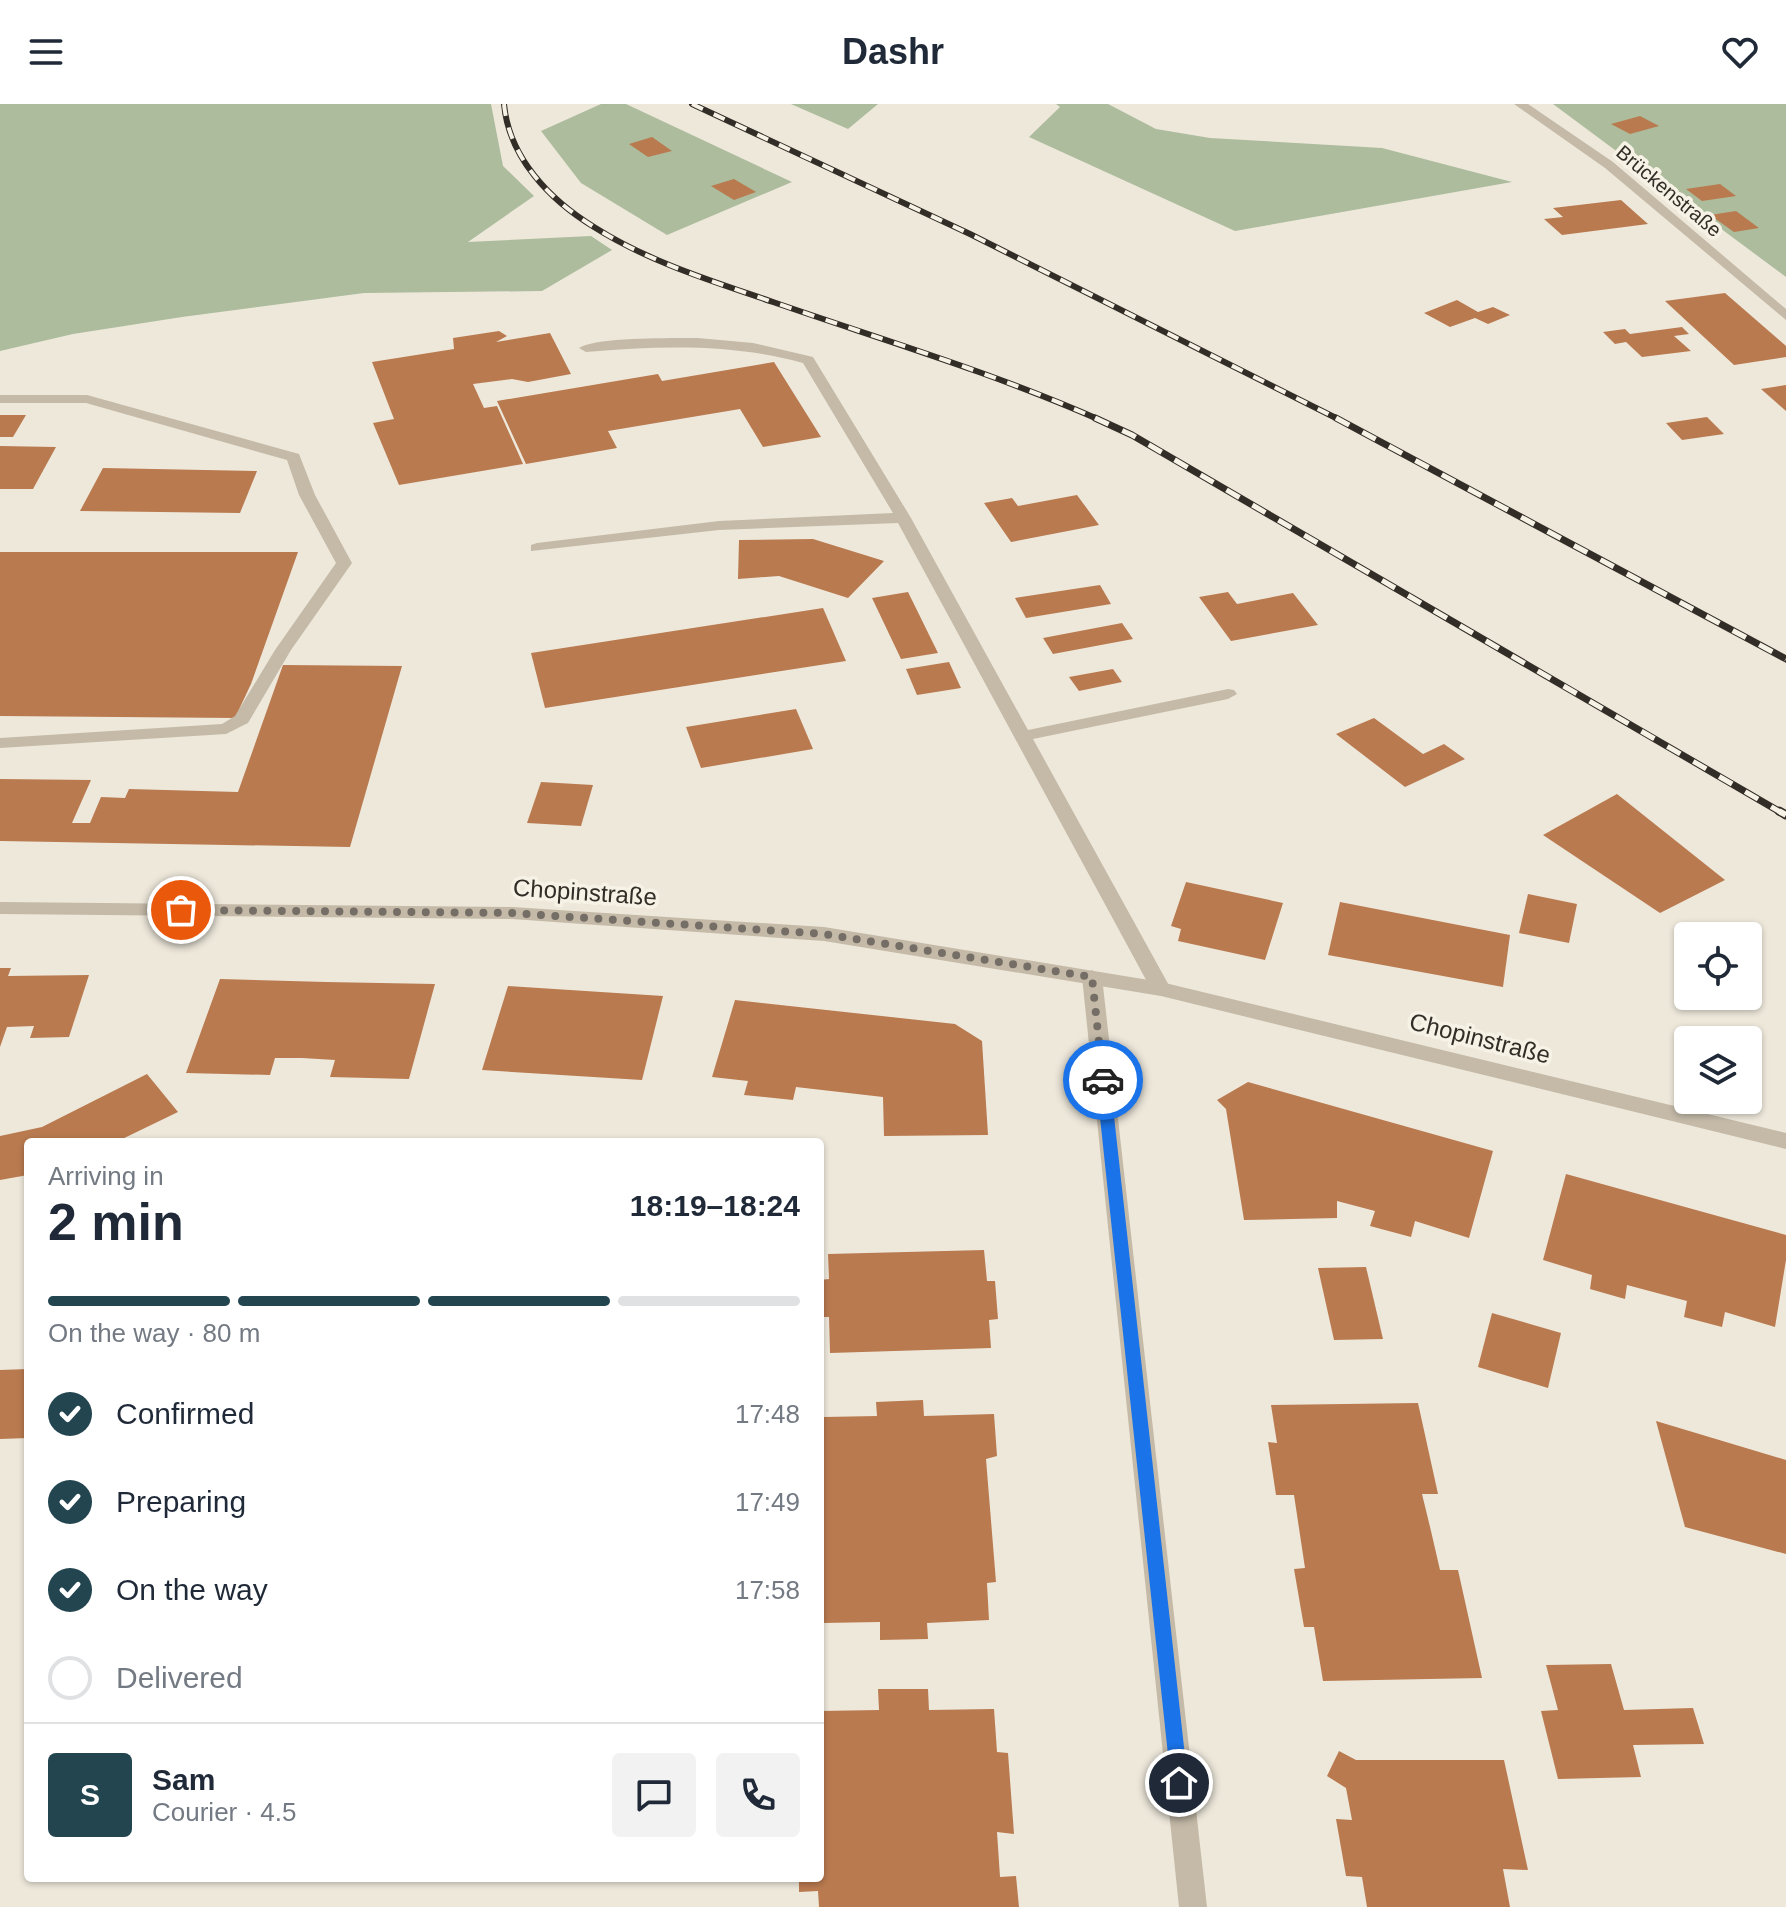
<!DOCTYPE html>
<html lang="en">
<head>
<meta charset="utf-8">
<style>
  body { margin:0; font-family:Helvetica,sans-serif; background:#f2f2f3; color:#1f2937; height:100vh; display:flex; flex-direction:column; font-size:30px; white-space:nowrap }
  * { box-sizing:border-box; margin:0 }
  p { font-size:26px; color:#747a83 }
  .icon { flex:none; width:44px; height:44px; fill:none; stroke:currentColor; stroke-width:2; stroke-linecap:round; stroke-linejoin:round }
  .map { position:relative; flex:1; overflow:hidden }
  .details { position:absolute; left:24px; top:1034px; width:800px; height:744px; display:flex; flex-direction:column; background:#fff; border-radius:8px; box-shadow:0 2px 6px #0004 }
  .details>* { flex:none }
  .tools { position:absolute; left:1674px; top:818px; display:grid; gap:16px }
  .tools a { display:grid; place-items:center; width:88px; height:88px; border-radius:8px; background:#fff; box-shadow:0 2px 6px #0004; font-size:40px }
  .pin { position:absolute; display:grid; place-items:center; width:68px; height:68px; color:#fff; margin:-34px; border:4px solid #fff; border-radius:50%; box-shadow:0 2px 8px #0007 }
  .courier { position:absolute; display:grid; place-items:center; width:80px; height:80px; margin:-40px; border:6px solid #1a73e8; border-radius:50%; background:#fff; color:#222; box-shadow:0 2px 10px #0007 }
  .summary em { font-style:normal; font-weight:700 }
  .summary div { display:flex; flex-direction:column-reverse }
  .summary { display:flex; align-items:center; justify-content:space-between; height:136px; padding:0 24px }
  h1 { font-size:52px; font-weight:700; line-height:60px }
  .bar { display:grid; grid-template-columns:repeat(4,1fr); gap:12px 8px; align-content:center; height:96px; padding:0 24px }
  .bar i { height:10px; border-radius:6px; background:#e0e1e3 }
  .bar .selected { background:#224550 }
  .bar p { grid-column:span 4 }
  .line { display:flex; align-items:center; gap:20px; padding:0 24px; border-top:2px solid #e0e1e3 }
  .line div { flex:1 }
  .round { display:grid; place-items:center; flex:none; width:84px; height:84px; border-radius:8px; background:#f2f2f3 }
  ol { padding:0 24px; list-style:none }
  li { display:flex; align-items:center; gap:24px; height:88px }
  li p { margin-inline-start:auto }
  li .icon { padding:8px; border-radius:50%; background:#224550; color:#fff; stroke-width:4 }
  li:last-child { color:#747a83 }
  li i { width:44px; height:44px; border:4px solid #e0e1e3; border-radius:50% }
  header { display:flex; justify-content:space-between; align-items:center; height:104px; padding:0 24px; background:#fff; font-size:36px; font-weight:700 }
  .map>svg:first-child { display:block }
  .green { fill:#acbc9c }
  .building { fill:#b97a4f }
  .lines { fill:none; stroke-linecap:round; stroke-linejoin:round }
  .service { fill:#c5baa8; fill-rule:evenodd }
  .minor { fill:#c5baa8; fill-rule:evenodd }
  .tertiary { fill:#c5baa8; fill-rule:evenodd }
  .rail-far2-casing { stroke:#332d27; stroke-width:6 }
  .rail-far1-casing { stroke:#332d27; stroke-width:7 }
  .rail-casing { stroke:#332d27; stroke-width:9 }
  .rail-far2 { stroke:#f7f2e6; stroke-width:4; stroke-dasharray:12; stroke-linecap:butt }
  .rail-far1 { stroke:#f7f2e6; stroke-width:5; stroke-dasharray:15; stroke-linecap:butt }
  .rail { stroke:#f7f2e6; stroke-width:6; stroke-dasharray:18; stroke-linecap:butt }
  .route { fill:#1a73e8 }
  .done { stroke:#746e66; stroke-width:8; stroke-dasharray:0 14.4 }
  .labels { text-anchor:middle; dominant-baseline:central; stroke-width:7; stroke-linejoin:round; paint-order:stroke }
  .far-street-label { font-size:20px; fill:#332d27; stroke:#f7f2e6 }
  .street-label { font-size:24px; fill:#332d27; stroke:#f7f2e6 }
</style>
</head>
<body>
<header><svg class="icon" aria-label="menu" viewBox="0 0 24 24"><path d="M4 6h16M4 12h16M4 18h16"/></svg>Dashr<svg class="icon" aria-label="heart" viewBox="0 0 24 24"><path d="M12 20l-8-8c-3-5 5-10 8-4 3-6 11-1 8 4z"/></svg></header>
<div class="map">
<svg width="1786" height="1803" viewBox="0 0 1786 1803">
  <rect width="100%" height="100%" fill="#eee8db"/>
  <g class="green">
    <polygon points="0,0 491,0 503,62 534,92 468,138 591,132 612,146 542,187 364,189 182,213 73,230 0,247"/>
    <polygon points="601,0 626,0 792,78 667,131 581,79 541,27"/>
    <polygon points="791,0 878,0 848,25"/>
    <polygon points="1056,0 1108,0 1156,25 1210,34 1382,44 1512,78 1235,127 1029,33 1060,3"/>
    <polygon points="1553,0 1786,0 1786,173"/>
  </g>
  <g class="building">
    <polygon points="1640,12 1659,22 1630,30 1611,20"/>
    <polygon points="652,33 672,47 648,53 629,40"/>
    <polygon points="734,75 756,88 734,96 711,82"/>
    <polygon points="1720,80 1736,92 1702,97 1686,85"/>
    <polygon points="1621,96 1648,120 1562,131 1544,115 1563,113 1553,104"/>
    <polygon points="1736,107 1759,124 1734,128 1710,111"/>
    <polygon points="1725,189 1786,242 1786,253 1734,261 1665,197"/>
    <polygon points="1457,196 1478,208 1493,203 1510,211 1488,220 1475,214 1450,223 1424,209"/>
    <polygon points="1682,223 1689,230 1674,232 1691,247 1642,253 1626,238 1615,240 1603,228 1625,225 1630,230"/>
    <polygon points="499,227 507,232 496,238 550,229 571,270 528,278 512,275 473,280 484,304 497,302 523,360 399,381 373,319 394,315 372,258 454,245 453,234"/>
    <polygon points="774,258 821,333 763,343 740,305 608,327 617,344 526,360 497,297 658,270 662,277"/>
    <polygon points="1786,281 1786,307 1761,285"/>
    <polygon points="0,311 26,311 13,333 0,333"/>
    <polygon points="1707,313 1724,330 1682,336 1666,319"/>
    <polygon points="0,342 56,343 33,385 0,385"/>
    <polygon points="103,364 257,367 240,409 80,407"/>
    <polygon points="1077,391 1099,421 1011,438 984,399 1012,394 1018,402"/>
    <polygon points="813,435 884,457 848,494 779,472 738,475 739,436"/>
    <polygon points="0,448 298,448 251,580 235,614 0,612"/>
    <polygon points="1100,481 1111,500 1026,514 1015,494"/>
    <polygon points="908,488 938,549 901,555 872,494"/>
    <polygon points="1228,488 1237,500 1293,489 1318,521 1231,537 1199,493"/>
    <polygon points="823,504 846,557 545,604 531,549"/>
    <polygon points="1122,519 1133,535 1053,550 1043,534"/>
    <polygon points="949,558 961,584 917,591 906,565"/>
    <polygon points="283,561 402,562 350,743 0,737 0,675 91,676 72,719 90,719 101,693 125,694 129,685 238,688"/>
    <polygon points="1113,565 1122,578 1079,587 1069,573"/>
    <polygon points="796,605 813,645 701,664 686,623"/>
    <polygon points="1374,614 1423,650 1444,640 1465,655 1405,683 1336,630"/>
    <polygon points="541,678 593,681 581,722 527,719"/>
    <polygon points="1617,690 1725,776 1660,809 1543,731"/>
    <polygon points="1186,778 1283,799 1265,856 1178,837 1181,825 1171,822"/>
    <polygon points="1528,790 1577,800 1569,839 1519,829"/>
    <polygon points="1340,798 1510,831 1503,883 1328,851"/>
    <polygon points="0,864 11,864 8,872 89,871 69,933 30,934 34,922 7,923 0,943"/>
    <polygon points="220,875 326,878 435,880 409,975 330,973 335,956 302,954 275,954 270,971 186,969"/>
    <polygon points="508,882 663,892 642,976 482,966"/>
    <polygon points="735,896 955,920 982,937 988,1031 884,1032 883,993 796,983 793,996 744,991 748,977 712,973"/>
    <polygon points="147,970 178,1008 116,1038 28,1038 28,1071 0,1076 0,1032 42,1023"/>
    <polygon points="1248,978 1493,1047 1469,1134 1415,1117 1411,1133 1370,1122 1375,1107 1337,1097 1337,1114 1244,1116 1226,1005 1217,996"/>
    <polygon points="1566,1070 1786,1131 1786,1156 1775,1223 1725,1208 1722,1223 1684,1213 1687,1197 1627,1181 1625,1195 1590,1185 1592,1171 1543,1156"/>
    <polygon points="984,1146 987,1177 995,1177 998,1215 989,1216 991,1244 830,1249 829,1213 820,1213 820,1176 829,1175 828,1150"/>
    <polygon points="1366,1163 1383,1235 1334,1236 1318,1164"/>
    <polygon points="1492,1209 1561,1229 1548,1284 1478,1263"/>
    <polygon points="28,1265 28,1334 0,1335 0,1266"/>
    <polygon points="923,1296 924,1312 994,1310 997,1352 986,1355 996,1478 987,1479 989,1516 927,1519 928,1535 880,1536 880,1518 822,1519 820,1360 824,1360 824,1313 877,1312 876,1298"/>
    <polygon points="1418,1299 1438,1390 1422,1390 1431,1427 1440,1466 1458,1466 1482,1574 1323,1577 1314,1523 1304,1523 1294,1465 1305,1464 1294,1391 1276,1391 1268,1338 1277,1339 1271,1301"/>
    <polygon points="1656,1317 1786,1356 1786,1450 1685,1423"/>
    <polygon points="1611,1560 1624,1606 1693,1604 1704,1640 1633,1641 1641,1673 1558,1675 1541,1607 1558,1606 1546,1561"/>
    <polygon points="878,1585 928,1585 929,1606 994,1605 997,1648 1008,1649 1014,1730 997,1728 1000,1773 1016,1772 1019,1803 819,1803 818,1787 799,1788 799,1774 820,1774 820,1681 824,1681 820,1607 879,1606"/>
    <polygon points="1339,1647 1356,1656 1504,1656 1528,1766 1503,1765 1510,1803 1367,1803 1362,1773 1346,1772 1336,1715 1352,1716 1346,1684 1327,1672"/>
  </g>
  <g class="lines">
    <g class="service">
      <path d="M698 234 753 239 813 253 911 414 1028 626 1228 585 1234 586 1237 590 1228 595 1033 635 1171 885 1168 890 1161 892 1151 885 898 419 719 426 531 447V441L537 439 719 417 893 409 803 259C731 239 659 242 586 248L579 244C594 233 675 234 698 234Z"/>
      <polygon points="0,291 87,291 299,350 315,391 352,459 291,546 248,619 226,630 0,644 0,634 222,620 235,612 275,546 336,459 299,391 287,356 86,299 0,299"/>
    </g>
    <g class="minor">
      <polygon points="1514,0 1528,0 1613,58 1786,205 1786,216 1605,64"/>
      <polygon points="1092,866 1102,873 1207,1803 1179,1803 1082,873"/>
    </g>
    <polygon class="tertiary" points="0,798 512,803 824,823 1161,878 1786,1029 1786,1045 1161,892 824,837 512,815 0,810"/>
    <defs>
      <g id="rail-far2">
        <path d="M504 0C509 54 550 96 594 123 649 158 712 177 773 198 883 236 994 269 1100 316"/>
        <polyline points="692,0 970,130 1340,316"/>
      </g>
      <g id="rail-far1">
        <polyline points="1095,314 1132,331 1782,709"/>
        <polyline points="1336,314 1786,555"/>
      </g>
      <polyline id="rail" points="1779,707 1786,711"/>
    </defs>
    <use href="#rail-far2" class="rail-far2-casing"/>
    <use href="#rail-far1" class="rail-far1-casing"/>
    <use href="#rail" class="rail-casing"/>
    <use href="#rail-far2" class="rail-far2"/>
    <use href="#rail-far1" class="rail-far1"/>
    <use href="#rail" class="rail"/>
  </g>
  <polygon class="route" points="1103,971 1110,976 1188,1679 1179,1687 1171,1679 1096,976"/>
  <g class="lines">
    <polyline class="done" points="181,806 512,809 824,830 1092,873 1103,976"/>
  </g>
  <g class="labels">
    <g class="far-street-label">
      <text transform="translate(1669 87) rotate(40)">Brückenstraße</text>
    </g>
    <g class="street-label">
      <text transform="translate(585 788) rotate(4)">Chopinstraße</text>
      <text transform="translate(1480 934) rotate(14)">Chopinstraße</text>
    </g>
  </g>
</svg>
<div class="tools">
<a><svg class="icon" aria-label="locate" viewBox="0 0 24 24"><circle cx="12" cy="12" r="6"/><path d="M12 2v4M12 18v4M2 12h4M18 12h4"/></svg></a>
<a><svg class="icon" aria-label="layers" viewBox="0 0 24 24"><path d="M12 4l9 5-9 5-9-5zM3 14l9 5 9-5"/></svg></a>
</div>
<div class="pin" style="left:181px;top:806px;background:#ea580c"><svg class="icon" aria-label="bag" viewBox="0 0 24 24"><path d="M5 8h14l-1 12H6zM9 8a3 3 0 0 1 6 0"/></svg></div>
<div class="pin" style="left:1179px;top:1679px;background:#1f2937"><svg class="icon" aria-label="home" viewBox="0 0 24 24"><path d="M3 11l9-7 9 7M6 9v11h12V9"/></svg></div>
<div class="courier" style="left:1103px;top:976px"><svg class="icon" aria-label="car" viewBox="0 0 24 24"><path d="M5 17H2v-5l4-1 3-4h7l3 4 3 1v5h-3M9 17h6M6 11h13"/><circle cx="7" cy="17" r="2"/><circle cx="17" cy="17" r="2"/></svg></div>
<section class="details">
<div class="summary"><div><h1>2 min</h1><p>Arriving in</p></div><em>18:19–18:24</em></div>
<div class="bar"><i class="selected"></i><i class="selected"></i><i class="selected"></i><i></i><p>On the way · 80 m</p></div>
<ol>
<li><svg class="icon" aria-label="check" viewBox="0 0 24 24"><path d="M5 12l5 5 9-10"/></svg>Confirmed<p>17:48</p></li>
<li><svg class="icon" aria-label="check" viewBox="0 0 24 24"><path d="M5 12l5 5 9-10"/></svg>Preparing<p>17:49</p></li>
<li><svg class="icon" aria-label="check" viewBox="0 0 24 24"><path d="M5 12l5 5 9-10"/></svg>On the way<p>17:58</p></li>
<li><i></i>Delivered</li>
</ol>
<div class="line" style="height:144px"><b class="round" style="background:#224550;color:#fff">S</b><div><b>Sam</b><p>Courier · 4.5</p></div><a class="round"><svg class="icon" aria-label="chat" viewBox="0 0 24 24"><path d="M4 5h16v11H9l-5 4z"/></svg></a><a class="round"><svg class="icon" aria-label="phone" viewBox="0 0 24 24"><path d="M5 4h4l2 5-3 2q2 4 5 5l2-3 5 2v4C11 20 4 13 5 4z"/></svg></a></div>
</section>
</div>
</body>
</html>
